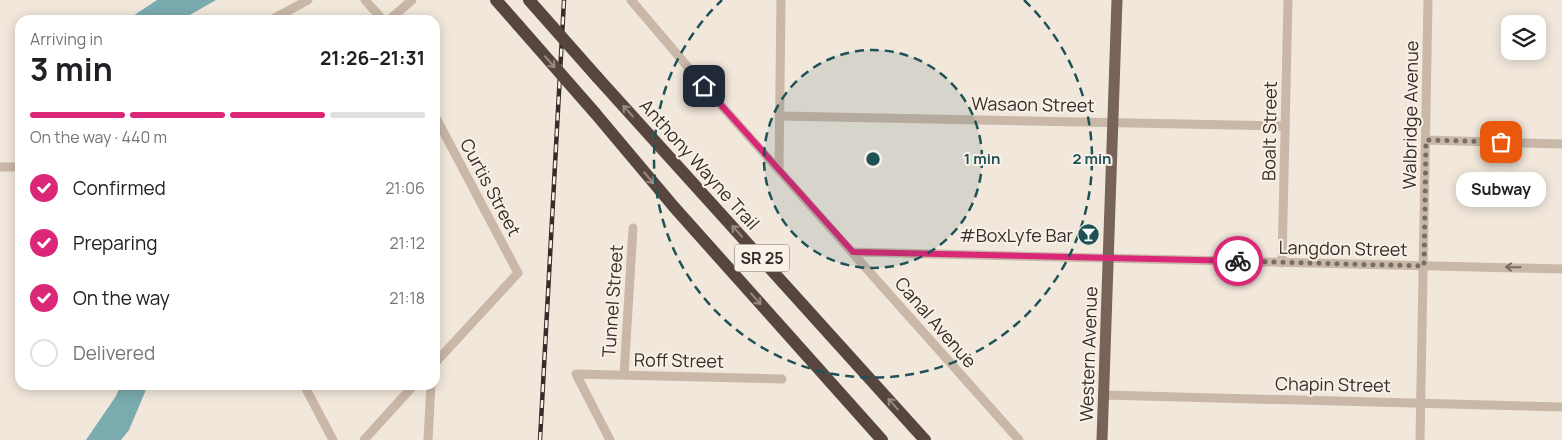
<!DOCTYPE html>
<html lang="en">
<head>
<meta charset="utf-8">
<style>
  body { margin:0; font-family:Manrope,sans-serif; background:#f2f2f2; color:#202124; height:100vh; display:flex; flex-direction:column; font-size:19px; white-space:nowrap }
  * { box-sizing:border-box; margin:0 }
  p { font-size:16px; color:#757577 }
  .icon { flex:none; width:28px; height:28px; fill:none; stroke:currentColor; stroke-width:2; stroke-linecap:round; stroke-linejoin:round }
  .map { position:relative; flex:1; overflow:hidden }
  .side { position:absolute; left:15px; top:15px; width:425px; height:375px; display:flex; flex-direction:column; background:#fff; border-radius:15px; box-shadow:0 2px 12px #0003 }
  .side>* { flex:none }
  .buttons { position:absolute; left:1501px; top:15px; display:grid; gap:10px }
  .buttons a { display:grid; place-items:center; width:45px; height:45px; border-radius:10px; background:#fff; box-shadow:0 2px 12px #0003; font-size:25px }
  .pin { position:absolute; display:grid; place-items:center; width:42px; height:42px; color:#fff; margin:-21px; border-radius:10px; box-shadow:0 2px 8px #0006 }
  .courier { position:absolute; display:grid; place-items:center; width:50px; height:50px; margin:-25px; border:4px solid #db2777; border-radius:50%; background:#fff; color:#222; box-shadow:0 1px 6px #0007 }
  .bubble { position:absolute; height:35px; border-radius:15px; background:#fff; box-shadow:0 2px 12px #0003; font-size:16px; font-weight:700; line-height:35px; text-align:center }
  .head em { font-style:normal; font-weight:700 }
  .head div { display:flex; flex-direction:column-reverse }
  .head { display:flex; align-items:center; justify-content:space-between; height:85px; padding:0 15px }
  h1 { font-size:32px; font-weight:700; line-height:38px }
  .bar { display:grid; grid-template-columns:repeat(4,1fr); gap:8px 5px; align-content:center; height:60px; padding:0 15px }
  .bar i { height:6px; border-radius:4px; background:#e0e0e0 }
  .bar .active { background:#db2777 }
  .bar p { grid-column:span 4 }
  ol { padding:0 15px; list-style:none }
  li { display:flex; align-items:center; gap:15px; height:55px }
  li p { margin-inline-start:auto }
  li .icon { padding:5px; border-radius:50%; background:#db2777; color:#fff; stroke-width:4 }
  li:last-child { color:#757577 }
  li i { width:28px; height:28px; border:2px solid #e0e0e0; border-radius:50% }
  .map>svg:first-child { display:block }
  .water { fill:#7aabae }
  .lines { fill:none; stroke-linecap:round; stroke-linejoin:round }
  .minor { stroke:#c9b7a7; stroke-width:9 }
  .major { stroke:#786359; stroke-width:11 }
  .highway { stroke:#57463f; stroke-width:12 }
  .rail-casing { stroke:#362c28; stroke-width:4.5 }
  .rail { stroke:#f9f1e7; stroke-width:2.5; stroke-dasharray:8; stroke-linecap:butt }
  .highway-bridge { stroke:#57463f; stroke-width:12 }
  .oneway { stroke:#988a82 }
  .oneway2 { stroke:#786b61 }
  .done { stroke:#776d67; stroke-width:5; stroke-dasharray:0 9 }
  .route { stroke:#db2777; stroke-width:6 }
  .ring { fill:none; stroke:#1e5257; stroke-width:2.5; stroke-dasharray:9 6 }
  .labels { text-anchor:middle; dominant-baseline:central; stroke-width:4; stroke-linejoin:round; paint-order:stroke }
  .shield { fill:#f9f1e7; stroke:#706761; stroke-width:1 }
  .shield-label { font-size:16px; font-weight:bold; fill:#362c28 }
  .street-label { font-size:18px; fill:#362c28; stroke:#f9f1e7 }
  .poi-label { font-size:18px; fill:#362c28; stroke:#f9f1e7; text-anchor:end }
  .centre { fill:#1e5257; stroke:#f9f1e7; stroke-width:2.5 }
  .ring-label { font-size:15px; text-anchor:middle; font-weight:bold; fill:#1e5257; stroke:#f9f1e7; stroke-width:4; stroke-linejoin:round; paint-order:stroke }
</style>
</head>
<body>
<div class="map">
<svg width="1562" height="440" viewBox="0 0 1562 440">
  <rect width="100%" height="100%" fill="#f1e7db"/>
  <g class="water">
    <polygon points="157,0 216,0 181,20 127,20"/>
    <polygon points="121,385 148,385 129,430 121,440 86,440 116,396"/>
  </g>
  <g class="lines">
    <g class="minor">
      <polyline points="365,0 383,20"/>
      <polyline points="631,0 704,86 1019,440"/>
      <polyline points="271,20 308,0"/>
      <polyline points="389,20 412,0"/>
      <polyline points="435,116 518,273 435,363"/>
      <polyline points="780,116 1285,126"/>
      <polyline points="1426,140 1562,144"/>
      <polyline points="0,167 20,167"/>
      <polyline points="779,170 781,0"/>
      <polyline points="853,252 1562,269"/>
      <polyline points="1282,263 1288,0"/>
      <polyline points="624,375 633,228"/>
      <polyline points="304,385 333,440"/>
      <polyline points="1104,395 1562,407"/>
      <polyline points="364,440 414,385"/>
      <polyline points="428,440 431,385"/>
      <polyline points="610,440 576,374 782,379"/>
      <polyline points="1420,440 1428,0"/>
    </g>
    <polyline class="major" points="1102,440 1117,0"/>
    <g class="highway">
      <polyline points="496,0 518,25"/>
      <polyline points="597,77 925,440"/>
      <polyline points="595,113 674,207 882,440"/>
    </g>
    <defs>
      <polyline id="rail" points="540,440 564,0"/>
    </defs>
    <use href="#rail" class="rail-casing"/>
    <use href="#rail" class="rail"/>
    <g class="highway-bridge">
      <polyline points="529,0 597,77"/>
      <polyline points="518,25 595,113"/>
    </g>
  </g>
  <defs><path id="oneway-shaft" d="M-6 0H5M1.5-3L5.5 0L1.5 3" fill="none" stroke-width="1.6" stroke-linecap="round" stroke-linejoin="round" transform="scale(1.25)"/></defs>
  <g class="oneway">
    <use href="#oneway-shaft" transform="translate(550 62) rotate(49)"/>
    <use href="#oneway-shaft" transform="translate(628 111) rotate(-132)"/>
    <use href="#oneway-shaft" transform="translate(649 178) rotate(50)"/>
    <use href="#oneway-shaft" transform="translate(737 231) rotate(-132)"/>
    <use href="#oneway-shaft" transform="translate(756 299) rotate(48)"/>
    <use href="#oneway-shaft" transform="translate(893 404) rotate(-132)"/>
  </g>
  <use class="oneway2" href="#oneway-shaft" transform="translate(1513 267) rotate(-179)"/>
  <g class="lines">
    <polyline class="done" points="1238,261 1424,266 1426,140 1501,142"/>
    <polyline class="route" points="704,86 853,252 1238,261"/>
  </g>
  <circle cx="873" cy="159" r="109" fill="#1e5257" fill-opacity=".12"/>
  <g class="ring">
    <circle cx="873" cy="159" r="109"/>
    <path d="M1024 0A219 219 0 1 1 722 0"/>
  </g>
  <defs>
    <symbol id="bar-disc" viewBox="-11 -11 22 22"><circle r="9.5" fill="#1e5257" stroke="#f9f1e7"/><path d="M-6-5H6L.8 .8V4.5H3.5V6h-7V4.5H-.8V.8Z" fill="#fff"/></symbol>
  </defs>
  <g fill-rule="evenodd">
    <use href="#bar-disc" x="1076" y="222" width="25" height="25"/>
  </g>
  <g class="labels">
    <rect class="shield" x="734.5" y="244.5" width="55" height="27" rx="4"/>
    <g class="shield-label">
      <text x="762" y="258">SR 25</text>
    </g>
    <g class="street-label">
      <text transform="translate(1033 104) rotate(1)">Wasaon Street</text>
      <text transform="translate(1410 115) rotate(-89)">Walbridge Avenue</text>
      <text transform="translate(1269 131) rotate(-89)">Boalt Street</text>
      <text transform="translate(700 164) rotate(48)">Anthony Wayne Trail</text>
      <text transform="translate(491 187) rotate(62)">Curtis Street</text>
      <text transform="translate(1343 248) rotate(1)">Langdon Street</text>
      <text transform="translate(612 301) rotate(-86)">Tunnel Street</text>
      <text transform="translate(936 322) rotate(49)">Canal Avenue</text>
      <text transform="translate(1088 354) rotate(-88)">Western Avenue</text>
      <text transform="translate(679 360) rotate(1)">Roff Street</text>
      <text transform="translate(1333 384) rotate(1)">Chapin Street</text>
    </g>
    <g class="poi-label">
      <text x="1073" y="235">#BoxLyfe Bar</text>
    </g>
  </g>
  <circle cx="873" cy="159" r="8" class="centre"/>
  <g class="ring-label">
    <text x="982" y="164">1 min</text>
    <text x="1092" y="164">2 min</text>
  </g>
</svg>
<div class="buttons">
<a><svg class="icon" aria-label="layers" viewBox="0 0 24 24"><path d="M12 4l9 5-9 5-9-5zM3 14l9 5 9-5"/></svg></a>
</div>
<div class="pin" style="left:1501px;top:142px;background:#ea580c"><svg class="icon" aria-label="bag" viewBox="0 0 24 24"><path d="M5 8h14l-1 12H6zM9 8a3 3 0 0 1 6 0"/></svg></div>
<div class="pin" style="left:704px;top:86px;background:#1f2937"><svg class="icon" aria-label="home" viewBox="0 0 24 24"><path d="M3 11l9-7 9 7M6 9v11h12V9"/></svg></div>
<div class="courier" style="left:1238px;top:261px"><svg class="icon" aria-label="bike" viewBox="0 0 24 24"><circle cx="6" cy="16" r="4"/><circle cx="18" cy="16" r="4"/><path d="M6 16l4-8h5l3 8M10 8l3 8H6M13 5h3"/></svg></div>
<div class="bubble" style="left:1456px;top:172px;width:90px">Subway</div>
<section class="side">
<div class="head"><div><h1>3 min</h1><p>Arriving in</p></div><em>21:26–21:31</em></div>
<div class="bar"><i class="active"></i><i class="active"></i><i class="active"></i><i></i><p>On the way · 440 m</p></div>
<ol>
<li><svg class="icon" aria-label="check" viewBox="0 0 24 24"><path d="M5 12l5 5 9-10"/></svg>Confirmed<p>21:06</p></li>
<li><svg class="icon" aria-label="check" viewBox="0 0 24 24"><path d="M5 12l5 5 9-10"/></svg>Preparing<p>21:12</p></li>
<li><svg class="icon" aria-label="check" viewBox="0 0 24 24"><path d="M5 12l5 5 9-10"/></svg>On the way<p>21:18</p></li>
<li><i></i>Delivered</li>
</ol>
</section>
</div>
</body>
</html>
